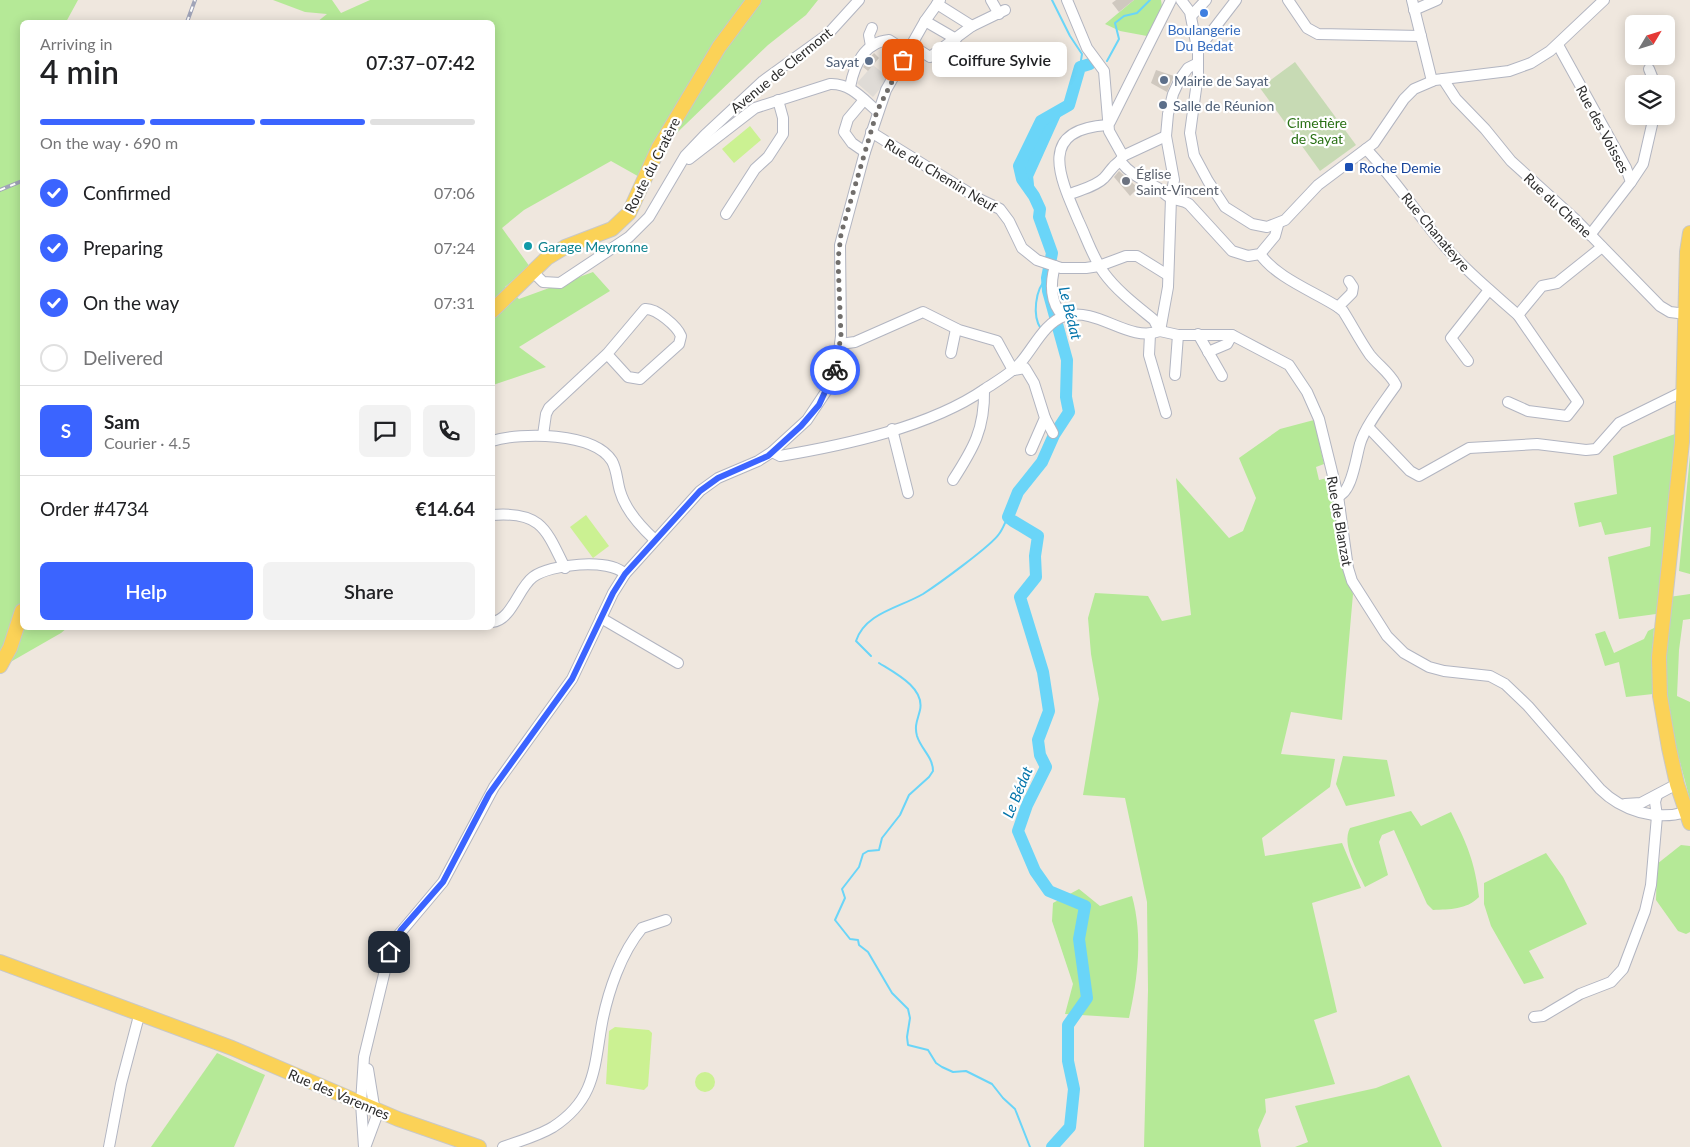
<!DOCTYPE html>
<html lang="en">
<head>
<meta charset="utf-8">
<style>
  body { margin:0; font-family:Lato,sans-serif; background:#f2f2f2; color:#202124; height:100vh; display:flex; flex-direction:column; font-size:19px; white-space:nowrap }
  * { box-sizing:border-box; margin:0 }
  p { font-size:16px; color:#757577 }
  .icon { flex:none; width:28px; height:28px; fill:none; stroke:currentColor; stroke-width:2; stroke-linecap:round; stroke-linejoin:round }
  .map { position:relative; flex:1; overflow:hidden }
  .sheet { position:absolute; left:20px; top:20px; width:475px; height:610px; display:flex; flex-direction:column; background:#fff; border-radius:8px; box-shadow:0 2px 12px #0003 }
  .sheet>* { flex:none }
  .needle { width:32px; rotate:52deg }
  .fabs { position:absolute; left:1625px; top:15px; display:grid; gap:10px }
  .fabs a { display:grid; place-items:center; width:50px; height:50px; border-radius:8px; background:#fff; box-shadow:0 2px 12px #0003; font-size:25px }
  .pin { position:absolute; display:grid; place-items:center; width:42px; height:42px; color:#fff; margin:-21px; border-radius:10px; box-shadow:0 2px 8px #0006 }
  .courier { position:absolute; display:grid; place-items:center; width:50px; height:50px; margin:-25px; border:4px solid #3b64ff; border-radius:50%; background:#fff; color:#222; box-shadow:0 1px 6px #0007 }
  .bubble { position:absolute; height:35px; border-radius:8px; background:#fff; box-shadow:0 2px 12px #0003; font-size:16px; font-weight:600; line-height:35px; text-align:center }
  .summary em { font-style:normal; font-weight:600 }
  .summary div { display:flex; flex-direction:column-reverse }
  .summary { display:flex; align-items:center; justify-content:space-between; height:85px; padding:0 20px }
  h1 { font-size:32px; font-weight:600; line-height:38px }
  .bar { display:grid; grid-template-columns:repeat(4,1fr); gap:8px 5px; align-content:center; height:60px; padding:0 20px }
  .bar i { height:6px; border-radius:4px; background:#e0e0e0 }
  .bar .selected { background:#3b64ff }
  .bar p { grid-column:span 4 }
  .line { display:flex; align-items:center; gap:12px; padding:0 20px; border-top:1px solid #e0e0e0 }
  .line div { flex:1 }
  .round { display:grid; place-items:center; flex:none; width:52px; height:52px; border-radius:8px; background:#f2f2f2 }
  ol { padding:0 20px; list-style:none }
  li { display:flex; align-items:center; gap:15px; height:55px }
  li p { margin-inline-start:auto }
  li .icon { padding:5px; border-radius:50%; background:#3b64ff; color:#fff; stroke-width:4 }
  li:last-child { color:#757577 }
  li i { width:28px; height:28px; border:2px solid #e0e0e0; border-radius:50% }
  .action { display:flex; gap:10px; margin-top:auto; padding:10px 20px }
  .action a { flex:1; height:58px; border-radius:8px; background:#3b64ff; color:#fff; font-size:20px; font-weight:600; line-height:58px; text-align:center }
  .action a+a { background:#f2f2f2; color:#202124 }
  .map>svg:first-child { display:block }
  .green { fill:#b5e997 }
  .cemetery { fill:#c7dab4 }
  .pitch { fill:#cbf192 }
  .plaza { fill:#dfdbd6 }
  .lines { fill:none; stroke-linecap:round; stroke-linejoin:round }
  .stream { stroke:#6ad5f8; stroke-width:2 }
  .river { stroke:#6ad5f8; stroke-width:12 }
  .building { fill:#cfc8bf }
  .minor-casing { stroke:#b2b5c1; stroke-width:12 }
  .major-casing { stroke:#c8c8c8; stroke-width:16 }
  .minor { stroke:#fff; stroke-width:10 }
  .major { stroke:#fbd257; stroke-width:14 }
  .rail-casing { stroke:#a0a4b8; stroke-width:4 }
  .rail { stroke:#fff; stroke-width:2; stroke-dasharray:5.5; stroke-linecap:butt }
  .done { stroke:#716e6b; stroke-width:5; stroke-dasharray:0 9 }
  .route { stroke:#3b64ff; stroke-width:6 }
  .shop-dot { fill:#3f7fe0; stroke:#fff; stroke-width:2 }
  .service-dot { fill:#5c6f8a; stroke:#fff; stroke-width:2 }
  .transit-dot { fill:#1a4fb4; stroke:#fff; stroke-width:2 }
  .worship-dot { fill:#6b7280; stroke:#fff; stroke-width:2 }
  .culture-dot { fill:#0f9aa8; stroke:#fff; stroke-width:2 }
  .labels { text-anchor:middle; dominant-baseline:central; stroke-width:4.5; stroke-linejoin:round; paint-order:stroke }
  .shop-label { font-size:14px; fill:#366cbe; stroke:#fff }
  .service-label { font-size:14px; fill:#4e5e75; stroke:#fff; text-anchor:start }
  .street-label { font-size:14px; fill:#2d2d2d; stroke:#fff }
  .park-label { font-size:14px; fill:#2a7115; stroke:#fff }
  .transit-label { font-size:14px; fill:#164399; stroke:#fff; text-anchor:start }
  .worship-label { font-size:14px; fill:#5b616d; stroke:#fff; text-anchor:start }
  .culture-label { font-size:14px; fill:#0d838f; stroke:#fff; text-anchor:start }
  .water-label { font-size:15px; font-style:italic; fill:#0374aa; stroke:#fff }
</style>
</head>
<body>
<div class="map">
<svg width="1690" height="1147" viewBox="0 0 1690 1147">
  <rect width="100%" height="100%" fill="#efe7de"/>
  <g class="green">
    <polygon points="0,0 78,0 66,22 22,22 22,628 67,628 61,633 0,668"/>
    <polygon points="273,0 332,0 341,13 370,0 818,0 806,15 768,45 657,152 643,179 611,161 524,210 502,228 530,267 505,287 519,299 593,272 610,291 519,347 546,367 493,385 492,22 317,22 327,14 305,12"/>
    <polygon points="1134,0 1161,0 1162,7 1147,36 1120,31 1105,24"/>
    <polygon points="1314,420 1324,464 1316,467 1319,480 1327,478 1335,503 1343,569 1353,594 1342,720 1291,712 1281,754 1335,759 1330,787 1262,838 1265,856 1342,843 1361,888 1312,903 1337,1012 1314,1020 1335,1084 1265,1099 1266,1112 1258,1130 1261,1147 1144,1147 1148,990 1147,902 1125,798 1083,795 1099,699 1091,654 1088,618 1095,593 1148,596 1162,621 1191,615 1176,478 1229,538 1243,531 1256,498 1239,458 1280,429"/>
    <polygon points="1675,434 1673,481 1656,614 1619,619 1608,557 1650,546 1651,527 1605,535 1601,522 1579,527 1574,503 1617,494 1613,456"/>
    <polygon points="1690,455 1690,574 1679,571"/>
    <polygon points="1690,594 1690,619 1683,620 1679,650 1677,696 1690,702 1690,800 1667,713 1663,681 1669,597"/>
    <polygon points="1654,628 1652,657 1653,694 1626,697 1619,662 1605,666 1595,634 1605,631 1614,653 1644,639 1648,631"/>
    <polygon points="1343,756 1387,760 1395,796 1346,806 1336,784"/>
    <path d="M1411 811 1421 826 1451 812C1467 844 1475 862 1479 897 1466 910 1450 909 1433 910L1427 904 1394 830 1382 835 1379 842 1388 875 1365 887C1358 871 1341 845 1350 828Z"/>
    <polygon points="1681,845 1690,846 1690,932 1686,934 1678,931 1656,900 1657,864"/>
    <polygon points="1546,853 1563,877 1587,924 1529,951 1544,978 1524,984 1491,926 1484,904 1484,883"/>
    <path d="M1079 889 1100 906 1132 896C1143 936 1138 978 1129 1018L1065 1014 1073 984 1052 921 1053 903Z"/>
    <polygon points="217,1053 265,1075 234,1147 151,1147"/>
    <polygon points="1409,1075 1442,1147 1295,1147 1308,1142 1295,1106 1376,1088"/>
  </g>
  <polygon class="cemetery" points="1295,62 1356,145 1320,171 1260,88"/>
  <g class="pitch">
    <polygon points="750,126 761,140 734,163 722,149"/>
    <polygon points="586,515 609,546 593,558 570,527"/>
    <polygon points="615,1027 649,1030 652,1033 648,1086 644,1090 606,1084 609,1031"/>
    <circle cx="705" cy="1082" r="10"/>
  </g>
  <polygon class="plaza" points="873,65 889,78 873,97 857,83"/>
  <g class="lines">
    <g class="stream">
      <polyline points="1052,0 1070,36 1082,54 1080,67"/>
      <polyline points="1107,61 1119,39 1115,23 1124,16 1137,13 1150,0"/>
      <path d="M1041 329C1032 316 1035 289 1047 278"/>
      <path d="M871 656 856 641C865 613 899 608 923 594 937 585 991 546 999 534 1003 529 1005 522 1008 517"/>
      <path d="M879 663C895 673 925 688 920 710 918 719 914 725 917 736 921 749 933 757 933 771L929 777 909 795 900 815 882 838 879 850 868 851 863 854 859 867 842 889 845 898 835 920 850 939 858 940 859 945 868 952 892 993 908 1009 910 1018 907 1037 908 1045 928 1050 936 1063 942 1067 953 1072 966 1071 992 1084 1003 1098 1015 1109 1030 1147"/>
    </g>
    <g class="river">
      <polyline points="1028,185 1027,176 1055,114"/>
      <polyline points="1010,519 1008,517 1018,492 1042,462 1054,435 1069,412 1066,397 1067,360 1048,291 1047,278 1052,253 1039,217 1040,209 1034,196 1022,179 1019,166 1041,121 1069,105 1080,67 1090,64"/>
      <polyline points="1013,521 1038,536 1035,556 1036,577 1020,597 1043,672 1049,711 1038,740 1040,755 1046,767 1027,805 1018,831 1035,871 1049,891 1085,906 1079,939 1087,998 1068,1025 1068,1061 1074,1089 1070,1127 1052,1147"/>
    </g>
  </g>
  <g class="building">
    <polygon points="1116,0 1134,0 1119,12 1112,3"/>
    <polygon points="874,53 879,58 868,71 863,67"/>
    <polygon points="1156,70 1174,76 1167,92 1151,83"/>
    <polygon points="1119,171 1138,188 1130,196 1114,177"/>
  </g>
  <g class="lines">
    <defs>
      <g id="minor">
        <polyline points="991,0 999,14"/>
        <polyline points="1067,0 1087,48 1104,71 1109,131 1123,156 1120,161"/>
        <polyline points="1181,0 1190,12 1198,53 1198,74 1190,133 1194,155 1208,181 1225,207 1252,224 1267,227 1285,220 1318,185 1374,143 1404,99 1414,89 1435,80 1509,71 1531,63 1550,51 1604,0"/>
        <polyline points="1288,0 1307,28 1318,34 1421,36"/>
        <polyline points="1412,0 1432,81"/>
        <polyline points="937,4 972,26"/>
        <polyline points="1414,10 1437,0"/>
        <polyline points="1191,16 1206,0"/>
        <polyline points="925,21 956,39"/>
        <polyline points="911,45 930,57 972,26 1005,10"/>
        <polyline points="1196,45 1206,39 1236,0"/>
        <polyline points="1558,45 1626,168 1631,182 1590,235"/>
        <polyline points="871,46 869,35 872,28"/>
        <polyline points="1649,69 1655,84"/>
        <polyline points="1443,79 1456,99 1485,129 1511,161 1576,220 1660,306 1670,312 1686,314"/>
        <path d="M850 87C854 66 864 42 889 40L908 52"/>
        <polyline points="864,100 848,119 844,132 852,143 865,152"/>
        <polyline points="1110,122 1171,0"/>
        <path d="M1108 125C1037 129 1059 176 1079 222 1087 239 1093 258 1104 273 1117 291 1137 306 1154 320L1159 330"/>
        <polyline points="871,132 979,199 1000,209 1009,221 1022,248 1037,260 1061,268 1086,268 1099,266 1126,256 1137,256 1166,274"/>
        <path d="M1366 149C1395 179 1416 213 1443 244 1466 271 1492 292 1518 315"/>
        <polyline points="1123,156 1166,136"/>
        <path d="M689 159 755 108 830 84C850 83 862 98 877 111"/>
        <path d="M1120 161C1131 175 1143 180 1158 188 1162 191 1166 196 1171 198 1178 201 1183 200 1189 204L1232 251 1248 256 1260 254 1275 236 1278 225"/>
        <polyline points="1631,182 1643,164 1654,116"/>
        <path d="M1068 195C1079 190 1095 187 1104 178 1110 172 1111 167 1120 161"/>
        <polyline points="726,214 755,169 768,157 783,134 783,118 778,100"/>
        <path d="M1260 254C1277 278 1313 291 1338 307"/>
        <path d="M1055 266C1050 283 1050 303 1063 316"/>
        <polyline points="532,271 543,282 560,283 629,237 649,217 685,156 705,135 763,81 828,34 859,0"/>
        <path d="M1160 331 1178 335H1232L1289 365 1307 392 1319 419 1338 496 1348 568 1352 581 1387 636 1404 653 1429 667 1444 671 1490 676 1505 684 1528 706 1600 789C1622 811 1656 821 1686 812"/>
        <polyline points="1160,331 1168,287 1171,198 1174,180 1166,136 1168,114 1173,94 1180,79 1188,68 1198,63"/>
        <polyline points="1150,334 1149,355 1166,413"/>
        <polyline points="1198,334 1222,376"/>
        <polyline points="840,344 855,342 923,312 959,330 997,341 1013,370"/>
        <polyline points="1208,352 1227,344 1232,335"/>
        <polyline points="951,353 956,329"/>
        <polyline points="1468,361 1451,338 1489,290"/>
        <polyline points="1014,370 1025,368 1034,383 1045,418 1031,450"/>
        <polyline points="1175,375 1178,335"/>
        <polyline points="1508,402 1528,411 1567,416 1578,402 1518,315 1542,286 1557,283 1602,247"/>
        <polyline points="1045,418 1053,433"/>
        <polyline points="1369,428 1410,471 1419,476 1469,448 1537,444 1586,450 1596,449 1619,423 1678,394 1684,394"/>
        <polyline points="892,429 908,493"/>
        <path d="M543 435 546 414 549 408 607 354 645 309C656 308 677 326 681 336L679 344 640 379 628 377 607 354"/>
        <path d="M492 441C521 432 594 432 612 461 617 470 617 481 620 491 625 509 642 528 655 540"/>
        <path d="M772 452 780 456C845 445 930 427 985 389 997 381 1012 373 1021 362 1034 347 1045 322 1065 316 1099 307 1128 343 1160 331"/>
        <path d="M953 480C973 449 985 429 984 390"/>
        <path d="M1338 496C1352 493 1356 457 1360 444 1365 426 1385 401 1396 385 1389 372 1379 366 1370 355 1360 341 1352 325 1343 311L1338 307 1352 293 1353 287 1349 281"/>
        <path d="M492 515C541 511 546 529 565 568"/>
        <polyline points="601,618 678,663"/>
        <path d="M492 622C512 620 518 588 533 577 550 564 609 558 625 574"/>
        <polyline points="1625,804 1641,803 1677,784"/>
        <polyline points="1534,1017 1543,1016 1580,994 1611,982 1623,969 1645,911 1651,885 1657,816 1655,802 1657,795"/>
        <polyline points="366,1145 376,1118 368,1069"/>
        <polyline points="109,1147 121,1084 140,1012"/>
        <polyline points="364,1147 361,1103 364,1057 387,962 395,939 443,882 494,787 572,679 613,593 625,574 700,491 718,478 758,461 772,452 807,420 827,390 838,360 841,336 840,245 865,152 886,90 925,21 940,0"/>
        <path d="M503 1147C520 1141 538 1136 553 1127 596 1099 594 1067 602 1023 608 992 621 953 642 928L666 920"/>
      </g>
      <g id="major">
        <polyline points="1690,233 1687,252 1682,442 1659,657 1660,696 1669,748 1677,784 1690,823"/>
        <polyline points="492,311 547,258 565,247 612,229 629,213 659,147 719,47 754,0"/>
        <polyline points="0,666 10,648 22,611"/>
        <polyline points="0,962 232,1048 398,1119 479,1147"/>
      </g>
    </defs>
    <use href="#minor" class="minor-casing"/>
    <use href="#major" class="major-casing"/>
    <use href="#minor" class="minor"/>
    <use href="#major" class="major"/>
    <defs>
      <g id="rail">
        <polyline points="187,22 195,0"/>
        <polyline points="0,190 22,181"/>
      </g>
    </defs>
    <use href="#rail" class="rail-casing"/>
    <use href="#rail" class="rail"/>
  </g>
  <g class="lines">
    <polyline class="done" points="835,370 841,336 838,260 841,234 877,111 903,60"/>
    <polyline class="route" points="389,952 401,930 443,882 489,794 572,679 613,593 625,574 700,491 718,478 768,456 801,426 819,405 835,370"/>
  </g>
  <circle class="shop-dot" cx="1204" cy="13" r="5"/>
  <g class="service-dot">
    <circle cx="869" cy="61" r="5"/>
    <circle cx="1164" cy="80" r="5"/>
    <circle cx="1163" cy="105" r="5"/>
  </g>
  <rect class="transit-dot" x="1344" y="162" width="10" height="10" rx="2.5"/>
  <circle class="worship-dot" cx="1126" cy="181" r="5"/>
  <circle class="culture-dot" cx="528" cy="246" r="5"/>
  <g class="labels">
    <g class="shop-label">
      <text x="1204" y="29">Boulangerie<tspan x="1204" dy="16">Du Bedat</tspan></text>
    </g>
    <g class="service-label">
      <text x="859" y="61" text-anchor="end">Sayat</text>
      <text x="1174" y="80">Mairie de Sayat</text>
      <text x="1173" y="105">Salle de Réunion</text>
    </g>
    <g class="street-label">
      <text transform="translate(781 70) rotate(-39)">Avenue de Clermont</text>
      <text transform="translate(1603 129) rotate(62)">Rue des Voisses</text>
      <text transform="translate(652 165) rotate(-63)">Route du Cratère</text>
      <text transform="translate(941 175) rotate(31)">Rue du Chemin Neuf</text>
      <text transform="translate(1558 205) rotate(43)">Rue du Chêne</text>
      <text transform="translate(1436 232) rotate(50)">Rue Chanateyre</text>
      <text transform="translate(1340 521) rotate(80)">Rue de Blanzat</text>
      <text transform="translate(339 1094) rotate(23)">Rue des Varennes</text>
    </g>
    <g class="park-label">
      <text x="1317" y="122">Cimetière<tspan x="1317" dy="16">de Sayat</tspan></text>
    </g>
    <g class="transit-label">
      <text x="1359" y="167">Roche Demie</text>
    </g>
    <g class="worship-label">
      <text x="1136" y="173">Église<tspan x="1136" dy="16">Saint-Vincent</tspan></text>
    </g>
    <g class="culture-label">
      <text x="538" y="246">Garage Meyronne</text>
    </g>
    <g class="water-label">
      <text transform="translate(1071 313) rotate(76)">Le Bédat</text>
      <text transform="translate(1017 792) rotate(-67)">Le Bédat</text>
    </g>
  </g>
</svg>
<div class="fabs">
<a><svg class="needle" viewBox="-14 -14 28 28"><path d="M0-13l5 13h-10z" fill="#e53935"/><path d="M0 13l5-13h-10z" fill="#757577"/></svg></a>
<a><svg class="icon" aria-label="layers" viewBox="0 0 24 24"><path d="M12 4l9 5-9 5-9-5zM3 14l9 5 9-5"/></svg></a>
</div>
<div class="pin" style="left:903px;top:60px;background:#ea580c"><svg class="icon" aria-label="bag" viewBox="0 0 24 24"><path d="M5 8h14l-1 12H6zM9 8a3 3 0 0 1 6 0"/></svg></div>
<div class="pin" style="left:389px;top:952px;background:#1f2937"><svg class="icon" aria-label="home" viewBox="0 0 24 24"><path d="M3 11l9-7 9 7M6 9v11h12V9"/></svg></div>
<div class="courier" style="left:835px;top:370px"><svg class="icon" aria-label="bike" viewBox="0 0 24 24"><circle cx="6" cy="16" r="4"/><circle cx="18" cy="16" r="4"/><path d="M6 16l4-8h5l3 8M10 8l3 8H6M13 5h3"/></svg></div>
<div class="bubble" style="left:932px;top:42px;width:135px">Coiffure Sylvie</div>
<section class="sheet">
<div class="summary"><div><h1>4 min</h1><p>Arriving in</p></div><em>07:37–07:42</em></div>
<div class="bar"><i class="selected"></i><i class="selected"></i><i class="selected"></i><i></i><p>On the way · 690 m</p></div>
<ol>
<li><svg class="icon" aria-label="check" viewBox="0 0 24 24"><path d="M5 12l5 5 9-10"/></svg>Confirmed<p>07:06</p></li>
<li><svg class="icon" aria-label="check" viewBox="0 0 24 24"><path d="M5 12l5 5 9-10"/></svg>Preparing<p>07:24</p></li>
<li><svg class="icon" aria-label="check" viewBox="0 0 24 24"><path d="M5 12l5 5 9-10"/></svg>On the way<p>07:31</p></li>
<li><i></i>Delivered</li>
</ol>
<div class="line" style="height:90px"><b class="round" style="background:#3b64ff;color:#fff">S</b><div><b>Sam</b><p>Courier · 4.5</p></div><a class="round"><svg class="icon" aria-label="chat" viewBox="0 0 24 24"><path d="M4 5h16v11H9l-5 4z"/></svg></a><a class="round"><svg class="icon" aria-label="phone" viewBox="0 0 24 24"><path d="M5 4h4l2 5-3 2q2 4 5 5l2-3 5 2v4C11 20 4 13 5 4z"/></svg></a></div>
<div class="line" style="height:65px"><div>Order #4734</div><b>€14.64</b></div>
<div class="action"><a>Help</a><a>Share</a></div>
</section>
</div>
</body>
</html>
